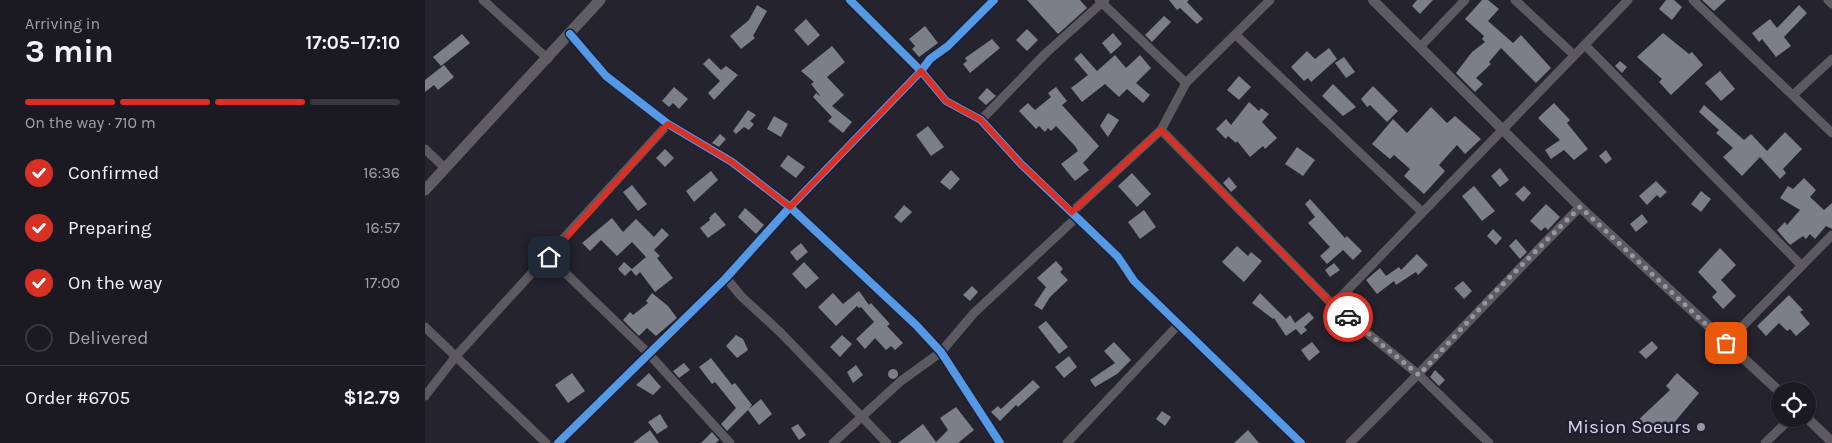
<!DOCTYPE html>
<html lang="en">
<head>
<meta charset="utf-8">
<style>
  body { margin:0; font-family:Karla,sans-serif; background:#24232a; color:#f1f3f6; height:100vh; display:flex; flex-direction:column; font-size:19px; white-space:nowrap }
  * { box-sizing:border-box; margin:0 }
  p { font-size:16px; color:#a0a1a5 }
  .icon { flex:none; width:28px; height:28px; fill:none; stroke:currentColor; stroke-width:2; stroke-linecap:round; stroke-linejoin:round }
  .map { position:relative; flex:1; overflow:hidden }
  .side { display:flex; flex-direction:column; background:#1b1a22; width:425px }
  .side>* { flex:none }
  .controls { position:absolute; left:1346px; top:382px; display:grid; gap:10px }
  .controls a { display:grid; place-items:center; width:45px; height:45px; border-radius:50%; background:#1b1a22; box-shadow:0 1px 4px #0004,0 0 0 1px #393840; font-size:25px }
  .pin { position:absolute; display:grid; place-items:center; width:42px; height:42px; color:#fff; margin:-21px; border-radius:10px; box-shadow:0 2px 8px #0006 }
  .courier { position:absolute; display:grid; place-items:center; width:50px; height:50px; margin:-25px; border:4px solid #d93025; border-radius:50%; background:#fff; color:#222; box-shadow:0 1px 6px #0007 }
  .head em { font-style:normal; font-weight:700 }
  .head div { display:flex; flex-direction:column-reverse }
  .head { display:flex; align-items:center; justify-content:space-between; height:85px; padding:0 25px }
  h1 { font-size:32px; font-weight:700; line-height:38px }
  .bar { display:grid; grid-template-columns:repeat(4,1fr); gap:8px 5px; align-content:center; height:60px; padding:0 25px }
  .bar i { height:6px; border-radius:4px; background:#393840 }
  .bar .active { background:#d93025 }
  .bar p { grid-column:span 4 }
  .line { display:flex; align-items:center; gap:12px; padding:0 25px; border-top:1px solid #393840 }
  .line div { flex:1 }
  ol { padding:0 25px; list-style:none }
  li { display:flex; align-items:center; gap:15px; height:55px }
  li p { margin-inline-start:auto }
  li .icon { padding:5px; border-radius:50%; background:#d93025; color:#fff; stroke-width:4 }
  li:last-child { color:#a0a1a5 }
  li i { width:28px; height:28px; border:2px solid #393840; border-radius:50% }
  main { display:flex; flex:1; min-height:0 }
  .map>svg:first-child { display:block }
  .building { fill:#7c7e88 }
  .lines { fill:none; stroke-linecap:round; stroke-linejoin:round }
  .minor { stroke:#5c5a60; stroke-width:9 }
  .tertiary { stroke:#5c5a60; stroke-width:10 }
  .secondary { stroke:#605d64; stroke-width:11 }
  .cycleway-casing { stroke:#211e33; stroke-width:11 }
  .cycleway { stroke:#5399e6; stroke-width:8 }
  .done { stroke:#9695a2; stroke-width:5; stroke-dasharray:0 9 }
  .route { stroke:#d93025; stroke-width:6 }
  .poi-dot { fill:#9695a2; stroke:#211e33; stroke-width:2 }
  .labels { text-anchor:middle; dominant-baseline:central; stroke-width:5; stroke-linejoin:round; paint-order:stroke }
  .poi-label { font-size:19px; fill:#d4d3e1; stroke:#211e33; text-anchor:end }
</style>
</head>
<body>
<main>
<section class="side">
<div class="head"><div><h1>3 min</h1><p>Arriving in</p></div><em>17:05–17:10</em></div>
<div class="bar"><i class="active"></i><i class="active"></i><i class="active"></i><i></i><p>On the way · 710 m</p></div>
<ol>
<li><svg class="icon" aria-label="check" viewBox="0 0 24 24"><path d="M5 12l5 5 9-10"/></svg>Confirmed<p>16:36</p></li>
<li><svg class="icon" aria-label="check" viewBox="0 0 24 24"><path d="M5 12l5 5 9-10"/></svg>Preparing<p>16:57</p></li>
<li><svg class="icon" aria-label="check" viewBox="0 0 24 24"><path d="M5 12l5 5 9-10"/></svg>On the way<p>17:00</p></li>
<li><i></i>Delivered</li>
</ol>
<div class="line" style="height:65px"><div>Order #6705</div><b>$12.79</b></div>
</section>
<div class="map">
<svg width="1407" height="443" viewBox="0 0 1407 443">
  <rect width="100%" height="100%" fill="#24232e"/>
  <g class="building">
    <polygon points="602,0 655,0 662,8 633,34"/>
    <polygon points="744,0 764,0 762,2 778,19 772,24 755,8 752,10"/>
    <polygon points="992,0 1008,0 995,14 987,6"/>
    <polygon points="1057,0 1063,0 1074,9 1063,21 1088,43 1096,35 1126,68 1111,83 1076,48 1064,62 1066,64 1051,78 1058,84 1050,92 1031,73 1047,52 1060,42 1057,39 1059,36 1040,19"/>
    <polygon points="1241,0 1249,0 1257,7 1247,20 1234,9"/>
    <polygon points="1277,0 1301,0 1289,11"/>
    <polygon points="332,5 342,11 328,36 330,38 316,49 305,36 324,20"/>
    <polygon points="1374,5 1382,13 1359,37 1366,46 1351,57 1337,39 1334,42 1327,33 1345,19 1352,28"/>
    <polygon points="739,16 746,22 727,42 720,35"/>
    <polygon points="381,19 395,35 383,46 369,30"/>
    <polygon points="500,26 513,43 494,57 487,49 490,46 484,39"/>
    <polygon points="602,29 613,40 602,51 591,40"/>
    <polygon points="688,33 697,44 686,54 677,43"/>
    <polygon points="1238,33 1264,54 1267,52 1278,65 1246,95 1234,82 1237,79 1212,57"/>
    <polygon points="37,34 45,43 16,66 8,57"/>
    <polygon points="567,39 575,48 545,73 538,64 542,61 540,58"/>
    <polygon points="407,46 420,62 402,77 419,95 407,106 427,122 418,133 403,121 407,117 388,97 391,93 396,97 386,84 389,82 376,71"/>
    <polygon points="904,48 912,59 886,82 883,78 879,81 866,67 882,51 890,59"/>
    <polygon points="656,53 672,71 690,55 701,68 715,55 726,68 711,83 725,95 718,103 702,89 694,97 680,84 657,102 646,88 663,75 649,59"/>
    <polygon points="919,57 930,72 921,78 910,63"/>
    <polygon points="284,58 296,70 301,66 313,75 289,100 283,93 295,81 278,64"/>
    <polygon points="1195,61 1202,67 1197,73 1190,66"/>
    <polygon points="19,65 29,77 13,90 9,85 0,92 0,80"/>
    <polygon points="1295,71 1310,89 1296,101 1280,83"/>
    <polygon points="814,76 826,87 814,100 802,90"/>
    <polygon points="908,84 931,107 918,116 897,96"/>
    <polygon points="948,86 973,111 962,122 945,105 942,107 936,99"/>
    <polygon points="249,87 263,99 254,109 248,103 244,107 237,101"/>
    <polygon points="631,87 642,101 637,105 674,146 658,163 664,170 650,181 636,164 653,151 650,146 631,126 626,131 623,128 620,132 614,126 611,129 594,111 603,103 610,110 626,97 623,93"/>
    <polygon points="562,88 571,96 561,105 553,98"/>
    <polygon points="824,102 834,111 836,108 844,114 837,122 852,138 840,149 838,146 825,157 812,141 811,143 803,136 801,139 791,129 801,119 806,125"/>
    <polygon points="1129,103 1145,120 1142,123 1163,149 1149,160 1139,150 1126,159 1120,150 1135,140 1113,118"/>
    <polygon points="1279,105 1319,140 1326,134 1342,151 1360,132 1377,149 1358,169 1361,173 1355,179 1335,157 1317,176 1298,157 1308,148 1291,133 1294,130 1274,112"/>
    <polygon points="1006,107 1022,123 1030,116 1056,139 1040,154 1032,145 1014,165 1020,171 999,194 979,176 985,169 969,155 965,159 947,144 968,119 982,133"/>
    <polygon points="323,110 331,115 325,121 329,124 324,130 319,127 311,134 308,131"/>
    <polygon points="683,113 694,120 683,137 675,126"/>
    <polygon points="349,116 363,124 356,137 342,129"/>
    <polygon points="503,126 519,147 506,156 491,135"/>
    <polygon points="295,134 301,139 294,147 287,143"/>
    <polygon points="872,147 890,160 878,176 860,164"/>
    <polygon points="240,149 249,158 240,167 231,158"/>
    <polygon points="1181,150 1187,159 1181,164 1174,156"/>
    <polygon points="363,155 380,167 371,178 355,166"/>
    <polygon points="1075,168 1084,180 1075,187 1066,176"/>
    <polygon points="526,170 535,179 525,190 515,182"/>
    <polygon points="286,171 293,180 269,202 261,191"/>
    <polygon points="707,173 726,194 712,207 693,186"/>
    <polygon points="804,177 812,187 806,192 798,183"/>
    <polygon points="1379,178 1391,190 1385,197 1399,210 1407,203 1407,229 1401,226 1390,239 1385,234 1381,239 1378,236 1365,245 1352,230 1360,222 1362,225 1375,210 1355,198 1363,186 1368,189"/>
    <polygon points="1231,181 1242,192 1235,198 1232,195 1222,205 1214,196"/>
    <polygon points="207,185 222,204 213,211 198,192"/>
    <polygon points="1049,186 1070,211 1057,221 1037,196"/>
    <polygon points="1099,186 1106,193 1098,202 1090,194"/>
    <polygon points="1276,191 1286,199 1276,212 1266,204"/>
    <polygon points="885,199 920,238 922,236 937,251 928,260 918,250 902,264 895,256 905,247 883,223 890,217 880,204"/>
    <polygon points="1121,204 1135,217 1123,230 1120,227 1116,231 1105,221"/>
    <polygon points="479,205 487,212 476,223 469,217"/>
    <polygon points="320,208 339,225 331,234 313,217"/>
    <polygon points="719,210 731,227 715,239 703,222"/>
    <polygon points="290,212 301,225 283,238 275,228 285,220 284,218"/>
    <polygon points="1217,214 1223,222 1211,232 1205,224"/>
    <polygon points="187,218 198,232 211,219 229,237 237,228 244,235 229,250 235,256 232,258 248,278 230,292 215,272 211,276 206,270 200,276 193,269 199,262 207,269 221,257 207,242 192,256 176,240 165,251 157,243"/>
    <polygon points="1068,229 1077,238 1071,245 1062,236"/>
    <polygon points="1091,239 1102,252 1095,259 1084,246"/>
    <polygon points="376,243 383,252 372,261 365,252"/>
    <polygon points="812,246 823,256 826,252 837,261 819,282 797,262"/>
    <polygon points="1295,248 1311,265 1296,280 1311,296 1298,309 1287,297 1292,292 1273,272"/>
    <polygon points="992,254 1003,265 993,275 991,272 971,285 969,281 952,294 941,280 955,268 961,276 974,267 976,270"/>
    <polygon points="631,261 638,269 635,272 643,280 625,297 617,310 609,305 621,287 612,278"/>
    <polygon points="379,262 394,278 381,289 367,274"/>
    <polygon points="909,263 915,270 905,277 900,270"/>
    <polygon points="1038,281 1047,291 1039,299 1029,288"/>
    <polygon points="547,286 553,292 545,301 538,295"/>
    <polygon points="434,291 444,305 446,303 465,324 462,326 478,343 470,350 466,346 461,350 450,338 440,349 431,339 449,322 436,307 434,308 432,306 411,326 393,307 408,293 418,304"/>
    <polygon points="227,293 243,306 252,318 231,336 222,328 214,336 198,320 205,312 208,315 223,303 221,301"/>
    <polygon points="835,293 861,319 865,315 870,323 884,312 889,318 879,327 882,330 876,335 871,329 861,336 849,318 848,319 827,303"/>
    <polygon points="1364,295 1378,310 1375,312 1385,324 1371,336 1365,329 1362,331 1354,323 1341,336 1332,326"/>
    <polygon points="621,321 643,347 634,354 613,327"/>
    <polygon points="311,335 318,339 323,350 312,358 301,346"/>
    <polygon points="417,335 427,344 415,357 405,347"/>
    <polygon points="1227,341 1233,348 1221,359 1214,352"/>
    <polygon points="689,342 706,360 692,374 670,387 665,380 690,363 679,351"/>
    <polygon points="887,342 895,352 884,361 876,350"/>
    <polygon points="644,356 652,367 639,378 630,367"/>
    <polygon points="286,358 307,385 310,383 327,405 324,409 336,399 347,414 334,425 323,410 302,431 296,424 311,408 290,382 287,384 274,367"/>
    <polygon points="259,363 265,370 254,378 248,371"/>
    <polygon points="431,365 438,375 428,383 422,372"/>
    <circle cx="468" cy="374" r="5"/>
    <polygon points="1010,370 1020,380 1014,386 1005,377"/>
    <polygon points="147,373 160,391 143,403 130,385"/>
    <polygon points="224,373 236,387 228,395 211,385"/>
    <polygon points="1252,373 1274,393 1243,430 1236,423 1223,436 1210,423 1245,390 1241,386"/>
    <polygon points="608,380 615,387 593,407 591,405 575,421 566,412 573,406 576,409"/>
    <polygon points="531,407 549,430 533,443 473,443 498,424 511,442 523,430 515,418"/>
    <polygon points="737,411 746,417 740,426 731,419"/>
    <polygon points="235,414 243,427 232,434 223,422"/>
    <polygon points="373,424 381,435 374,440 366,428"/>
    <polygon points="225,430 234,443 208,443"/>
    <polygon points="823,430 834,443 809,443"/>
    <polygon points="287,432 294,440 291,443 276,443"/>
  </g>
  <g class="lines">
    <g class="minor">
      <polyline points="58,0 123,59"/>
      <polyline points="425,0 496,71 521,101 556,120 596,164 693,257 709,281 876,443"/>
      <polyline points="674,0 761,83"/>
      <polyline points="1090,0 1149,55"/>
      <polyline points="1268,0 1407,133"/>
      <polyline points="1403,0 1407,4"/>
      <polyline points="145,34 181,76 243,124 307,162 365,207 491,325 516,352 575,443"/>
      <polyline points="811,35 996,211"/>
      <polyline points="1160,45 1376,265"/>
      <polyline points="996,46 1040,0"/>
      <polyline points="1368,95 1407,59"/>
      <polyline points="556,120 620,54 680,0"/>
      <polyline points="736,130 908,305 994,375 1064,443"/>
      <polyline points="0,149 20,168"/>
      <polyline points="647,212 736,130 761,83 845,0"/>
      <polyline points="124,257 223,353 305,443"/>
      <polyline points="301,278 317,297 356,333 462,443"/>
      <polyline points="908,305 1203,0"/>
      <polyline points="0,327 121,443"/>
      <polyline points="1301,343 1407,235"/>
      <polyline points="0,396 31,356 243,124"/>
      <polyline points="133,443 301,278 365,207 496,71 505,59 523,46 569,0"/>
      <polyline points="408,443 476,381 516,352 549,313 652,217"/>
      <polyline points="642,443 754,324"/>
      <path d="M925 443C1003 366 1077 285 1155 207"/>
      <polyline points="1340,443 1365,419"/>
    </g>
    <g class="tertiary">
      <polyline points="948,0 1155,207 1355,392"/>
      <polyline points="1382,418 1407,442"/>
    </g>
    <polyline class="secondary" points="0,190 175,0"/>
    <defs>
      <g id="cycleway">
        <polyline points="425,0 496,71 521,101 556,120 596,164 693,257 709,281 876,443"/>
        <polyline points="145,34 181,76 243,124 307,162 365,207 491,325 516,352 575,443"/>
        <polyline points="133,443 301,278 365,207 496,71 505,59 523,46 569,0"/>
      </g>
    </defs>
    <use href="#cycleway" class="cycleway-casing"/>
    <use href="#cycleway" class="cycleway"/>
  </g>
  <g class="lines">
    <polyline class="done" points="923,317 994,375 1072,290 1155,207 1301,343"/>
    <polyline class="route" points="124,257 243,124 307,162 365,207 496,71 521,101 556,120 596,164 647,212 736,130 908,305 923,317"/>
  </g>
  <circle class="poi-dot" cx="1276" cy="427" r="5"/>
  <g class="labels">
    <g class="poi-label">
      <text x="1266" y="427">Mision Soeurs</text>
    </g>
  </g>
</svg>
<div class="controls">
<a><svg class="icon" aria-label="locate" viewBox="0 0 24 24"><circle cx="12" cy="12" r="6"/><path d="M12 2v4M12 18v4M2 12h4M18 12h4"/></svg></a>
</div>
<div class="pin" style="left:1301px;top:343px;background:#ea580c"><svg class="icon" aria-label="bag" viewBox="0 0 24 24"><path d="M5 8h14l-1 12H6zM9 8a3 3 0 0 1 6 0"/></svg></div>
<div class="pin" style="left:124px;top:257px;background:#1f2937"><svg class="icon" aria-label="home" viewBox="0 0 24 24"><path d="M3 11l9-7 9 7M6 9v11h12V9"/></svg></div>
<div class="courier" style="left:923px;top:317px"><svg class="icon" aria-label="car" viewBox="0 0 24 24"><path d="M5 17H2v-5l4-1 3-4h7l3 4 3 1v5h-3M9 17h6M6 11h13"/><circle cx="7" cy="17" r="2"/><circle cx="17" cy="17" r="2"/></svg></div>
</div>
</main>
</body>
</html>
